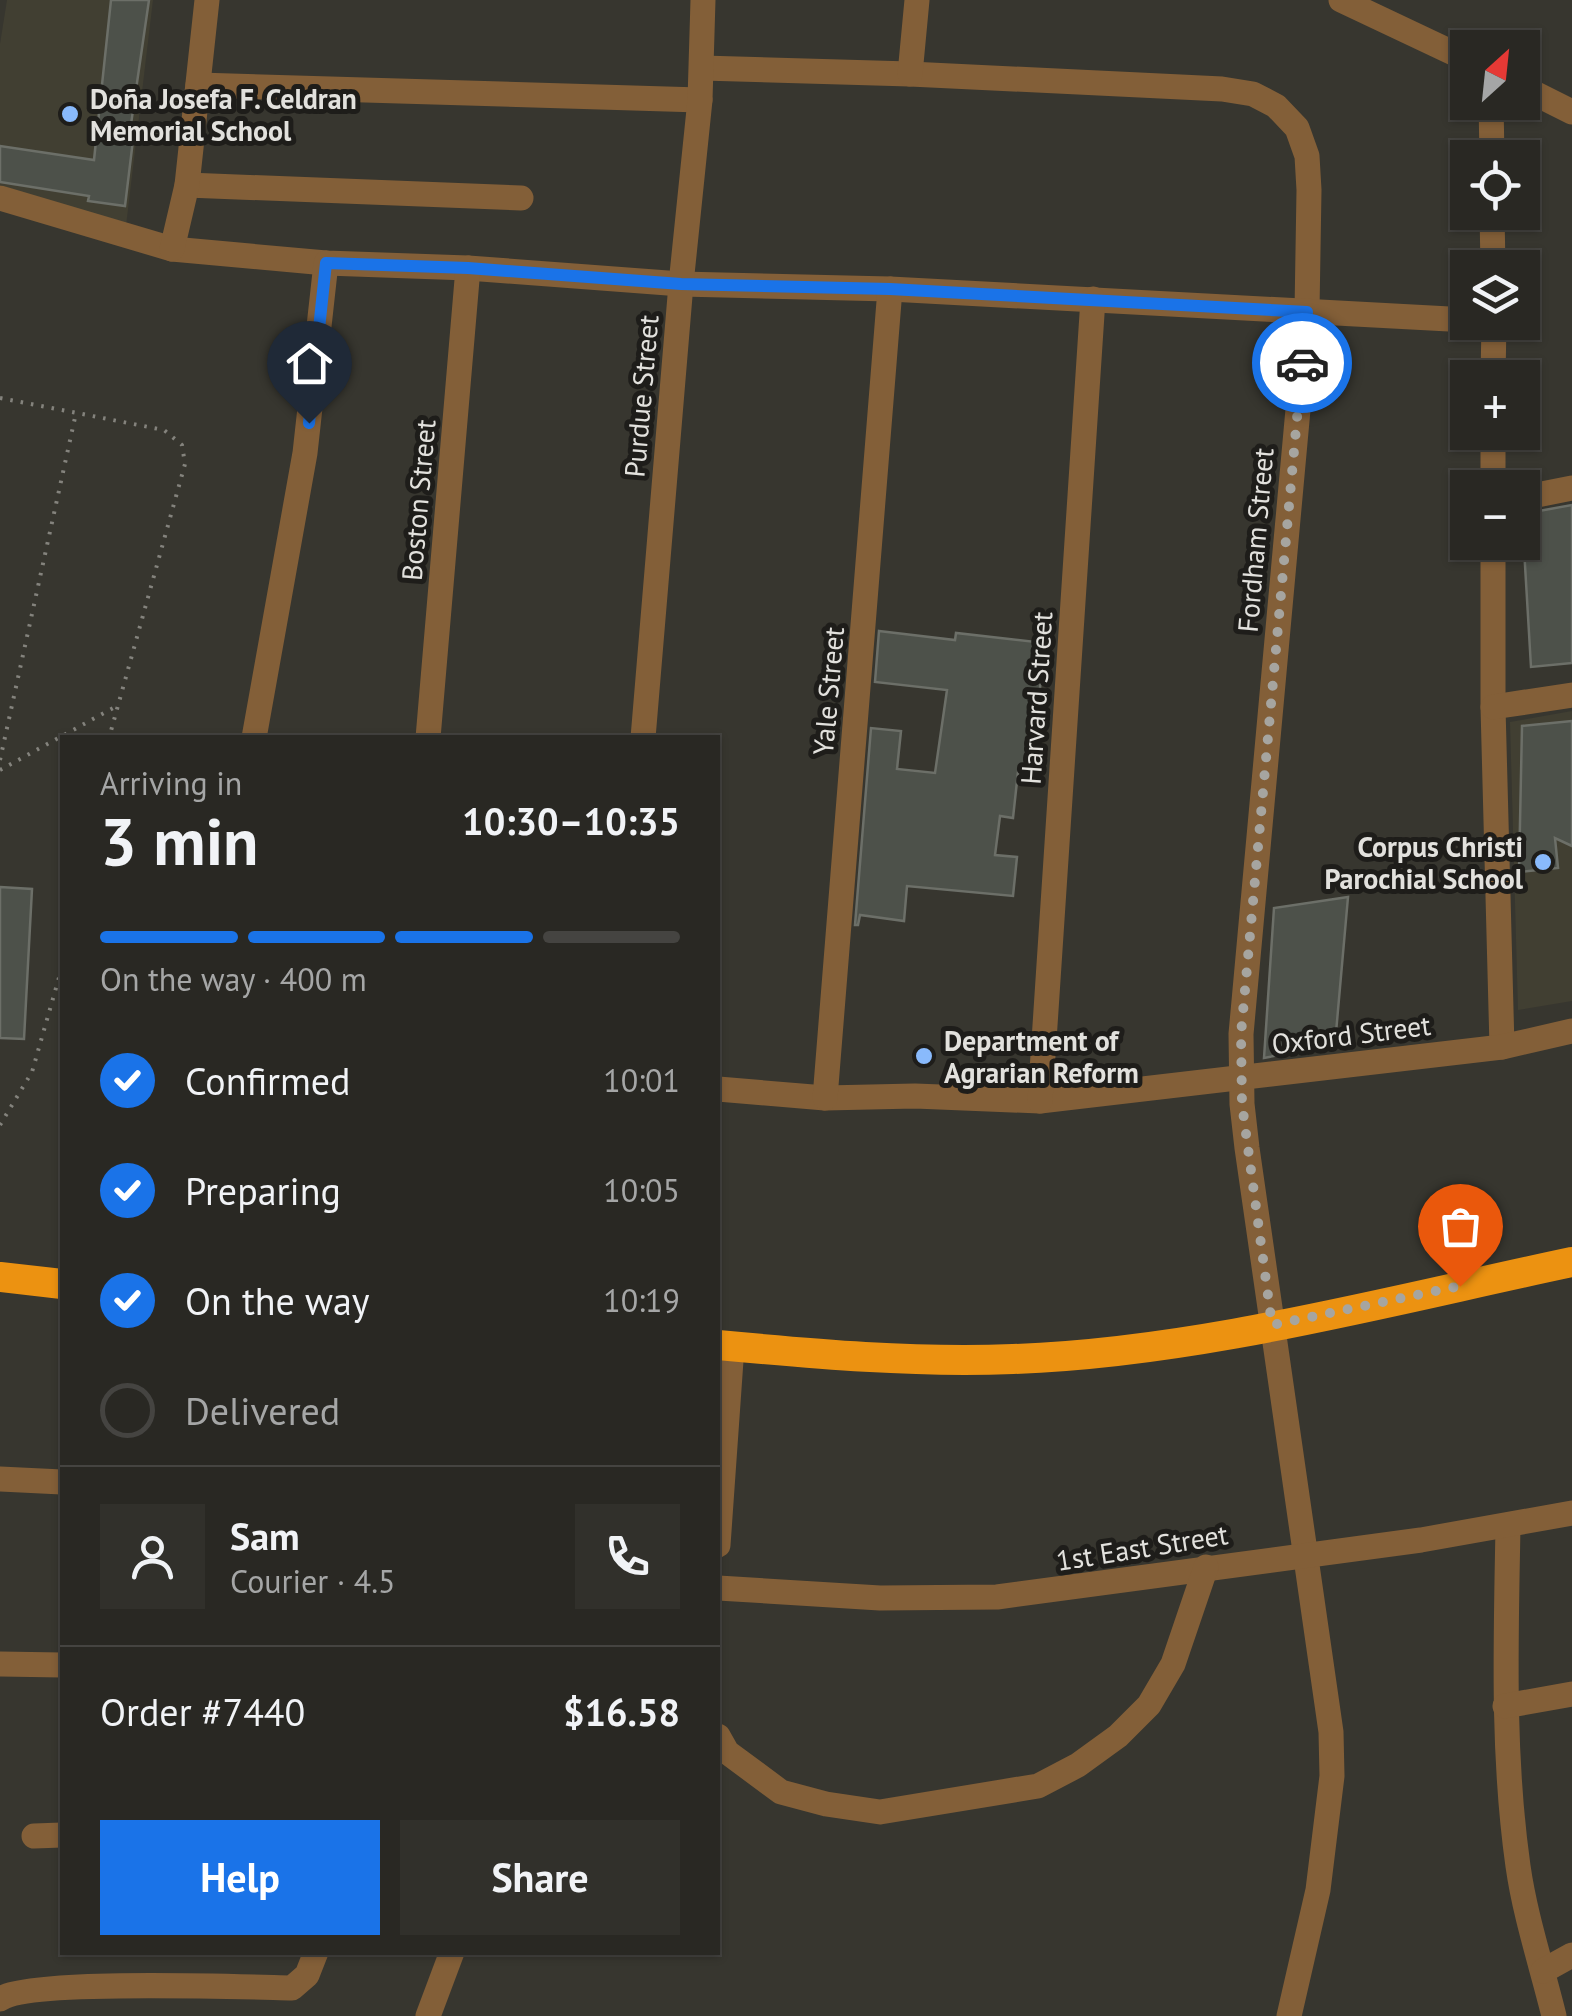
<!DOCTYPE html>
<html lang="en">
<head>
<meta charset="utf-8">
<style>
  body { margin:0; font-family:"PT Sans",sans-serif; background:#31302b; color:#f1f3f6; height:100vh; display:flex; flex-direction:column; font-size:38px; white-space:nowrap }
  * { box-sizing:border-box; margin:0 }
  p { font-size:32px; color:#a5a6a6 }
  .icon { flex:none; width:55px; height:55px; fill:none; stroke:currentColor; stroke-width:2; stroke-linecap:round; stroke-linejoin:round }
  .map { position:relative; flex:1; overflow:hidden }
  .details { position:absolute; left:60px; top:735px; width:660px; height:1220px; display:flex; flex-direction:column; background:#292823; border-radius:0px; box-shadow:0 2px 8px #0004,0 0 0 2px #454441 }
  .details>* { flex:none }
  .needle { width:65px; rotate:27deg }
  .tools { position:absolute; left:1450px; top:30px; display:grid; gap:20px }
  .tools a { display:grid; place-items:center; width:90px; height:90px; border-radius:0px; background:#292823; box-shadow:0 2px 8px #0004,0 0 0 2px #454441; font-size:50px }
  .pin { position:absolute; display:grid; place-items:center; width:85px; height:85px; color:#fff; margin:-102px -42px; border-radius:50% 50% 50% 0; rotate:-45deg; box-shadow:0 0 10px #0007 }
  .pin .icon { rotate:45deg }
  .courier { position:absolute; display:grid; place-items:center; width:100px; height:100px; margin:-50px; border:8px solid #1a73e8; border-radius:50%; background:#fff; color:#222; box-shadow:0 2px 12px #0007 }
  .summary em { font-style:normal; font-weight:700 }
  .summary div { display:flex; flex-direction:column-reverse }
  .summary { display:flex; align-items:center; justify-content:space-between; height:170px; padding:0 40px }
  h1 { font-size:65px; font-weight:700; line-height:75px }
  .bar { display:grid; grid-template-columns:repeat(4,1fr); gap:15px 10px; align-content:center; height:120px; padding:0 40px }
  .bar i { height:12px; border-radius:8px; background:#454441 }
  .bar .selected { background:#1a73e8 }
  .bar p { grid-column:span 4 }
  .line { display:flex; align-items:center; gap:25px; padding:0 40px; border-top:2px solid #454441 }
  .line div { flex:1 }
  .round { display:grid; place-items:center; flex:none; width:105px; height:105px; border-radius:0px; background:#31302b }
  ol { padding:0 40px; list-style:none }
  li { display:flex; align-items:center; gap:30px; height:110px }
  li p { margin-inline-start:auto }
  li .icon { padding:10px; border-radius:50%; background:#1a73e8; color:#fff; stroke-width:4 }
  li:last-child { color:#a5a6a6 }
  li i { width:55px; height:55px; border:5px solid #454441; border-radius:50% }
  .button { display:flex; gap:20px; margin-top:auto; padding:20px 40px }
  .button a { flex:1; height:115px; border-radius:0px; background:#1a73e8; color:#fff; font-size:40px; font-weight:700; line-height:115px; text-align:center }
  .button a+a { background:#31302b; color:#f1f3f6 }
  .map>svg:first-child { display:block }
  .built { fill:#413f32 }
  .building { fill:#4d514a; stroke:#6c6f68; stroke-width:2.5 }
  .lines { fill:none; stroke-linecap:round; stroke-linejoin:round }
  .path { stroke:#84837d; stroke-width:4; stroke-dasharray:2.5 8; stroke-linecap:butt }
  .minor { stroke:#835f38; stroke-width:25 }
  .highway { stroke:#ec9211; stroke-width:30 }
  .done { stroke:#a6a5a0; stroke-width:10; stroke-dasharray:0 18 }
  .route { stroke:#1a73e8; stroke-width:12 }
  .poi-dot { fill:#89bafc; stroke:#1e1d1a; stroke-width:4 }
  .labels { text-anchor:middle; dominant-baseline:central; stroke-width:10; stroke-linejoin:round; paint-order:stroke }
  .poi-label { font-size:28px; font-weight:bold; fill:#e2e1dd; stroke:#1e1d1a; text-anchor:start }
  .street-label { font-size:28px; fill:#e2e1dd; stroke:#1e1d1a }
</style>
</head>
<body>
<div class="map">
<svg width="1572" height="2016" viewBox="0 0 1572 2016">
  <rect width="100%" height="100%" fill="#37362f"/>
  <g class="built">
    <polygon points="7,0 153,0 126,226 0,185 0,44"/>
    <polygon points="1572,711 1572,1001 1518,1010 1510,722"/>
  </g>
  <g class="building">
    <polygon points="111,0 149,0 130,131 134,132 125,206 88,201 89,196 0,182 0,146 94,160"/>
    <polygon points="1572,505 1572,663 1531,667 1522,514"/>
    <polygon points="879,631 955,640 956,633 1045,643 1035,733 1031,732 1026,773 1018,772 1013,818 1000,816 995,855 1017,857 1013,896 907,886 904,921 860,915 858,925 855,925 871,728 901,731 897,769 935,773 947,690 875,682"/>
    <polygon points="1572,721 1572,846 1555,838 1558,868 1519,872 1522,726"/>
    <polygon points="0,887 32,889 24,1039 0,1038"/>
    <polygon points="1348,897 1335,1044 1264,1058 1274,908"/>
  </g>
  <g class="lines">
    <g class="path">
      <polyline points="0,398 164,430 182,445 185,464 109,738"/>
      <polyline points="0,760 76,413"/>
      <polyline points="0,770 115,707"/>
      <polyline points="0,1125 32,1072 62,967"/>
    </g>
    <g class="minor">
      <polyline points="1341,0 1468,60"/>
      <polyline points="702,68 910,74 1222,89 1253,94 1276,106 1297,128 1307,156 1309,190 1307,311 1241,1034 1242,1104 1247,1148 1331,1732 1332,1776 1318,1890 1289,2016"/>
      <polyline points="910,74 917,0"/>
      <polyline points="198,85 700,100"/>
      <polyline points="1522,87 1572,112"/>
      <polyline points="1491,102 1492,158"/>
      <polyline points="187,185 521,198"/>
      <polyline points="0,198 172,249 326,263 468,268 681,284 890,289 1468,320"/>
      <polyline points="1492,212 1493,268"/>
      <polyline points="172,249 187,185 207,0"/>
      <polyline points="1493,378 1494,322"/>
      <polyline points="1493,488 1493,432"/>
      <polyline points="1522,498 1572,488"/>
      <polyline points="1493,542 1493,707 1502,1047"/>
      <polyline points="1493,707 1572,695"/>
      <polyline points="254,738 305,453 326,263"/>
      <polyline points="428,738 468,268"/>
      <polyline points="643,738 681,284 700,100 703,0"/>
      <polyline points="718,1089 825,1098 915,1096 1040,1101 1502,1047 1572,1031"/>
      <polyline points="825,1098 890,289"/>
      <polyline points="1040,1101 1093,299"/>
      <polyline points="0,1479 62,1482"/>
      <path d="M1508 1526C1506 1640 1502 1753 1518 1866 1525 1916 1542 1967 1554 2016"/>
      <polyline points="718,1545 732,1346"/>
      <polyline points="718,1588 880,1598 997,1597 1421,1540 1572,1513"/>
      <polyline points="0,1664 62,1665"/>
      <polyline points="1505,1706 1572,1694"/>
      <polyline points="718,1736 727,1752 781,1792 826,1804 880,1812 1038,1786 1078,1765 1118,1736 1149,1705 1173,1664 1206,1567"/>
      <polyline points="34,1836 62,1835"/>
      <polyline points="1543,1971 1572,1955"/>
      <path d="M0 1999C28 1979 245 1987 292 1988L307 1975 316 1952"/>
      <polyline points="428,2016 452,1952"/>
    </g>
    <g class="highway">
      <polyline points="0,1277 62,1284"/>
      <path d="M718 1345C815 1354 915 1363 1013 1359 1196 1353 1392 1300 1572 1262"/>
    </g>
  </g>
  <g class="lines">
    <polyline class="done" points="1302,363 1241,1034 1242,1104 1272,1325 1460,1286"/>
    <polyline class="route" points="309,423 326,263 468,268 681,284 890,289 1307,312 1302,363"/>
  </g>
  <g class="poi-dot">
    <circle cx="70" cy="114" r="10"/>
    <circle cx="1543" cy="862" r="10"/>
    <circle cx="924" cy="1056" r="10"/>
  </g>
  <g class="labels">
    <g class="poi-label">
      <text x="90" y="98">Doña Josefa F. Celdran<tspan x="90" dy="32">Memorial School</tspan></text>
      <text x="1523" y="846" text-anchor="end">Corpus Christi<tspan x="1523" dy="32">Parochial School</tspan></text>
      <text x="944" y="1040">Department of<tspan x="944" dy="32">Agrarian Reform</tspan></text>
    </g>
    <g class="street-label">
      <text transform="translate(641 396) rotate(-85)">Purdue Street</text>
      <text transform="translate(418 500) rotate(-85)">Boston Street</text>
      <text transform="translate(1255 540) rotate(-85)">Fordham Street</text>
      <text transform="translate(828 691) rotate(-85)">Yale Street</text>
      <text transform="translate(1036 698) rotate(-86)">Harvard Street</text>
      <text transform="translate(1351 1034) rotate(-7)">Oxford Street</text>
      <text transform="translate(1142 1547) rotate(-9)">1st East Street</text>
    </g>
  </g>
</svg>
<div class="tools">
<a><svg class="needle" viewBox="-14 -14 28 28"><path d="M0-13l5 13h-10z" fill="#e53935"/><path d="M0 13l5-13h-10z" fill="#a5a6a6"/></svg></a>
<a><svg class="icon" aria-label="locate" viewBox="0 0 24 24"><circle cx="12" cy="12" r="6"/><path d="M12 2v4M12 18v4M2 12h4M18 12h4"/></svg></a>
<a><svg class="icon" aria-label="layers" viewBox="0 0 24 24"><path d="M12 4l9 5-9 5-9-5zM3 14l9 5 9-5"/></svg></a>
<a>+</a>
<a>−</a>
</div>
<div class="pin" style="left:1460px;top:1286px;background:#ea580c"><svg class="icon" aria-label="bag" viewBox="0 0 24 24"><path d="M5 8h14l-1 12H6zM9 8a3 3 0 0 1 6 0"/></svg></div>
<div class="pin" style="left:309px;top:423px;background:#1f2937"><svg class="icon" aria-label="home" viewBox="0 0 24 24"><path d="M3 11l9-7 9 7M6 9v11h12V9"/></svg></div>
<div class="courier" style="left:1302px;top:363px"><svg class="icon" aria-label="car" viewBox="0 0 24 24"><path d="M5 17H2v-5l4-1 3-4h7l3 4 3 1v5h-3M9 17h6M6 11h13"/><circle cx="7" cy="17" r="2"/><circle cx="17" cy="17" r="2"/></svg></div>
<section class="details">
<div class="summary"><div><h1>3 min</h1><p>Arriving in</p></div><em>10:30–10:35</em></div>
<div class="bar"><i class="selected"></i><i class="selected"></i><i class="selected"></i><i></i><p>On the way · 400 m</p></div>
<ol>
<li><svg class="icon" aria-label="check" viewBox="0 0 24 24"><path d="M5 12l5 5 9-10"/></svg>Confirmed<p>10:01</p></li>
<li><svg class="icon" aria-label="check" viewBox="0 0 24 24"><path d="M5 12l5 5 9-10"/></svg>Preparing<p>10:05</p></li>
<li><svg class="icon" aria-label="check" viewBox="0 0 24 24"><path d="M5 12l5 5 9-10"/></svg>On the way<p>10:19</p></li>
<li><i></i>Delivered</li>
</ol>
<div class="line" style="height:180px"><a class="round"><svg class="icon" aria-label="person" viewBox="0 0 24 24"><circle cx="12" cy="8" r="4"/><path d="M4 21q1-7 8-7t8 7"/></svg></a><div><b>Sam</b><p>Courier · 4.5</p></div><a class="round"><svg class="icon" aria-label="phone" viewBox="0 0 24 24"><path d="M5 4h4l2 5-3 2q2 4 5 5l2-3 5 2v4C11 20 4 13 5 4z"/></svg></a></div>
<div class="line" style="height:130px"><div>Order #7440</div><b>$16.58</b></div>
<div class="button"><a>Help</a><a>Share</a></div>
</section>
</div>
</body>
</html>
